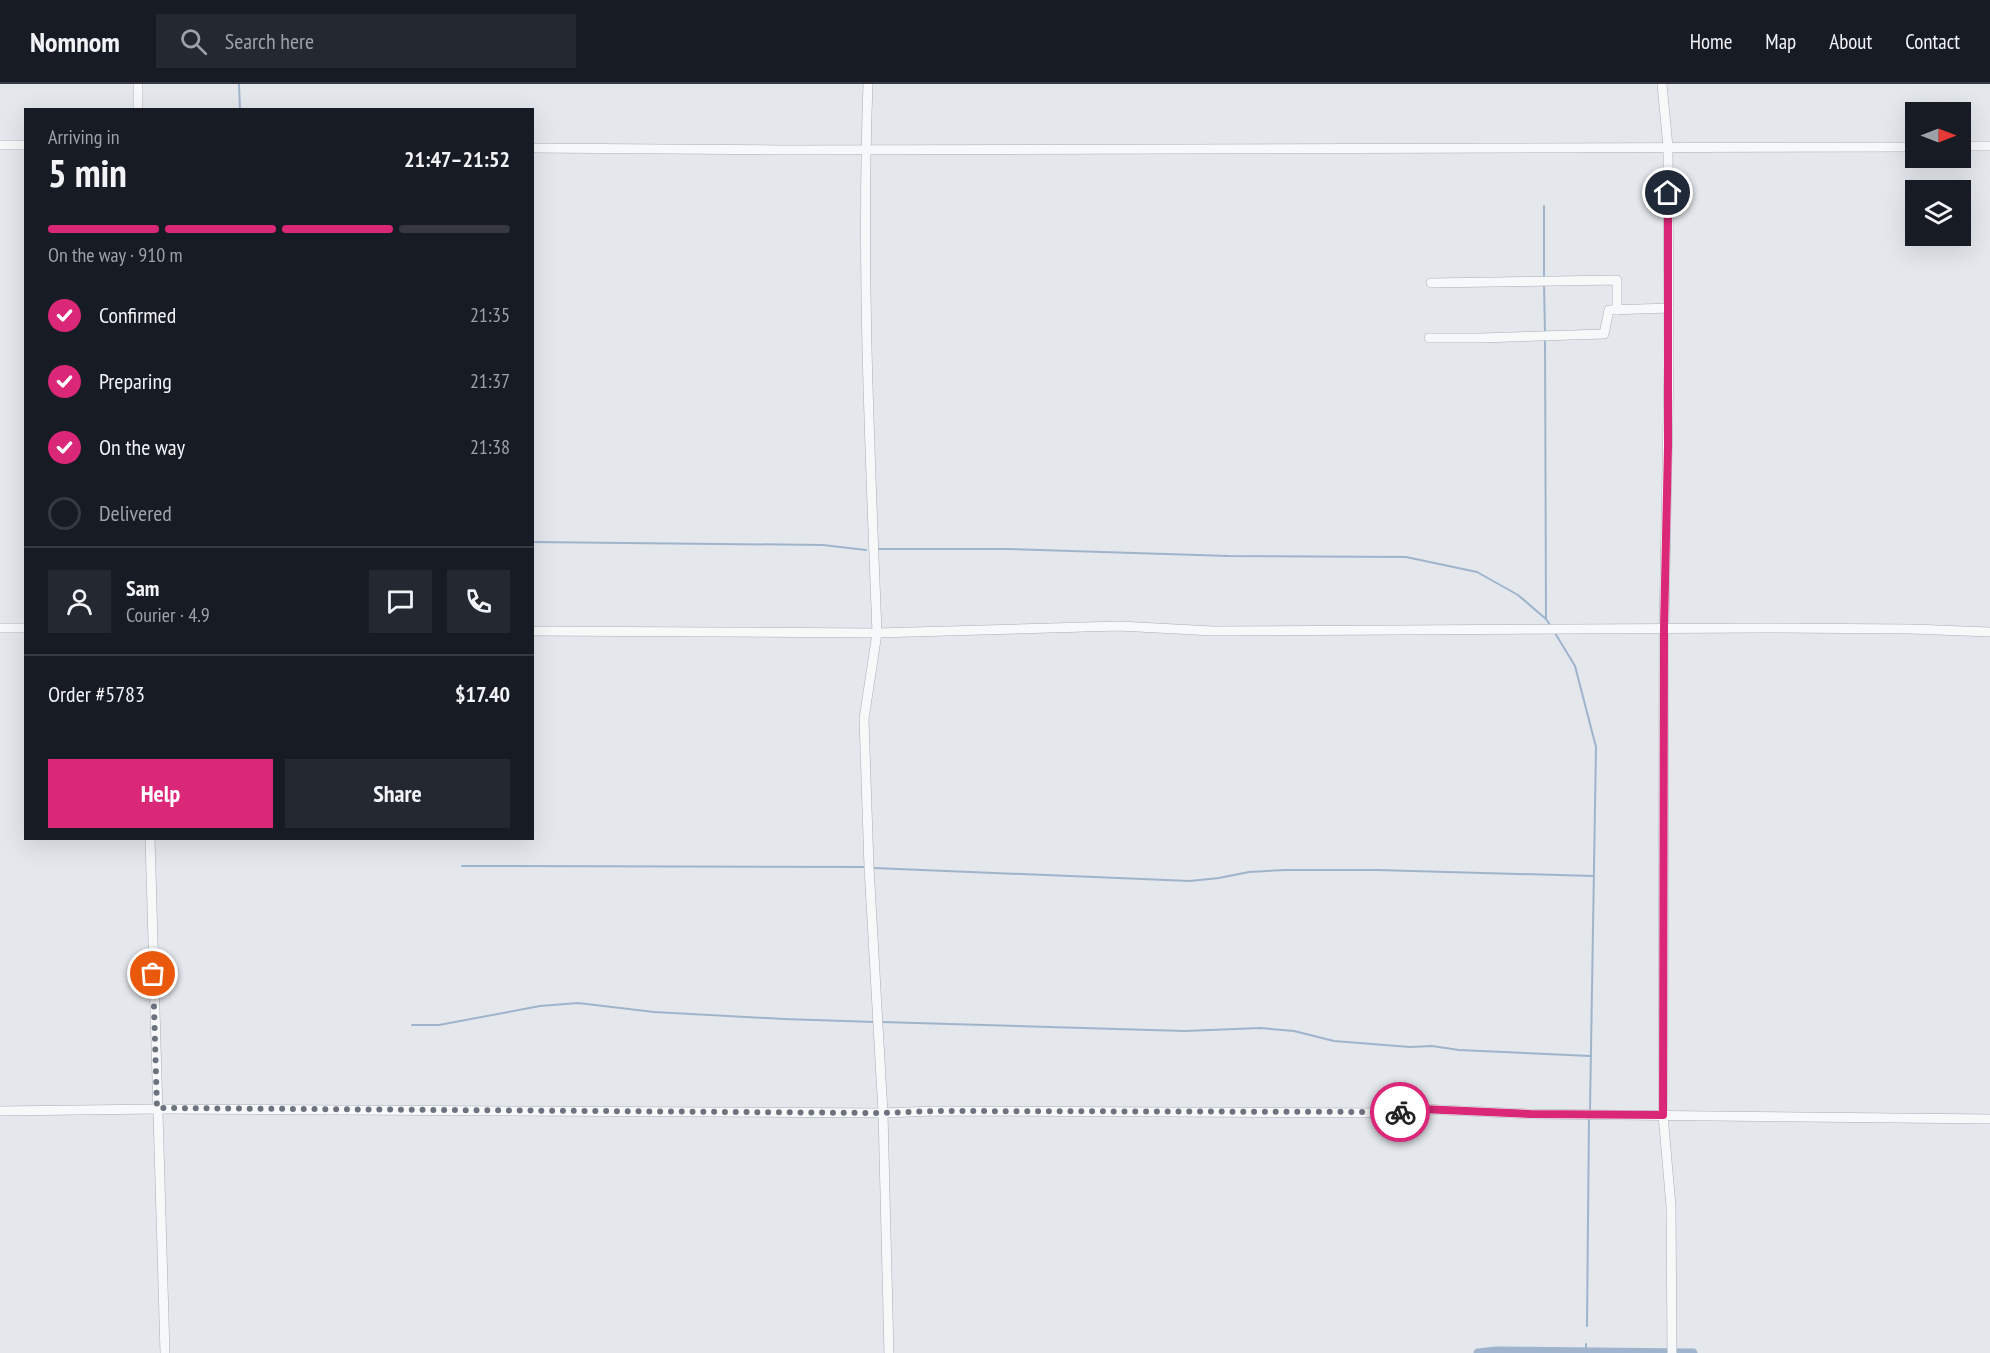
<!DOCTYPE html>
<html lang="en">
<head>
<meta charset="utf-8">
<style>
  body { margin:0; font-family:"PT Sans Narrow",sans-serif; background:#242831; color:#f1f3f6; height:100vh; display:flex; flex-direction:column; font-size:22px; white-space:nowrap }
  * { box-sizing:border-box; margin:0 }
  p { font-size:20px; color:#9ea1a6 }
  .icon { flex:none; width:33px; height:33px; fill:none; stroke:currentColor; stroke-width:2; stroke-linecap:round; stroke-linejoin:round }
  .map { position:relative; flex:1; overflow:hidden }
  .details { position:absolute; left:24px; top:24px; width:510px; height:732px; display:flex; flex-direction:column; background:#171b24; border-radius:0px; box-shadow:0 6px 24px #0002 }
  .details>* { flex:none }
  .needle { width:39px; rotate:90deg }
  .buttons { position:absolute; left:1905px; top:18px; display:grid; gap:12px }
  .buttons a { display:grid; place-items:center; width:66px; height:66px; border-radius:0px; background:#171b24; box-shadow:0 6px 24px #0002; font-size:30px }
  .pin { position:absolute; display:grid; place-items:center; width:51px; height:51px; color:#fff; margin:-26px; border:3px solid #fff; border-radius:50%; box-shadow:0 2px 6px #0007 }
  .courier { position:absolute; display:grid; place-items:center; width:60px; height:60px; margin:-30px; border:4px solid #db2777; border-radius:50%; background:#fff; color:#222; box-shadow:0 2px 8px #0007 }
  .overview em { font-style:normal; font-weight:600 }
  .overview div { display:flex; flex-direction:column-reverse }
  .overview { display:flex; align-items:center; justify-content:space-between; height:102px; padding:0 24px }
  h1 { font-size:39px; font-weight:600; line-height:45px }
  .bar { display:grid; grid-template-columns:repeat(4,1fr); gap:9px 6px; align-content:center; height:72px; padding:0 24px }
  .bar i { height:8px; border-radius:4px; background:#363941 }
  .bar .active { background:#db2777 }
  .bar p { grid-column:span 4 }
  .line { display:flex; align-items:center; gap:15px; padding:0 24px; border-top:2px solid #363941 }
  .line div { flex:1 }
  .round { display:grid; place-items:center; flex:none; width:63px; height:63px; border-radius:0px; background:#242831 }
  ol { padding:0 24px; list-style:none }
  li { display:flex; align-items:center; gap:18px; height:66px }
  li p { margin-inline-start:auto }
  li .icon { padding:6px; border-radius:50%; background:#db2777; color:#fff; stroke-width:4 }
  li:last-child { color:#9ea1a6 }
  li i { width:33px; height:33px; border:3px solid #363941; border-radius:50% }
  .action { display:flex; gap:12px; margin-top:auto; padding:12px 24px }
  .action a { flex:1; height:69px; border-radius:0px; background:#db2777; color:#fff; font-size:24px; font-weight:600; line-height:69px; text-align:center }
  .action a+a { background:#242831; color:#f1f3f6 }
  header { display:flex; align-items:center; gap:36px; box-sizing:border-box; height:84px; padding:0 30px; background:#171b24; border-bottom:2px solid #363941 }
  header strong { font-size:28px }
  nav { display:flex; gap:33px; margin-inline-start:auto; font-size:21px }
  .search { width:420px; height:54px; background:#242831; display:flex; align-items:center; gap:15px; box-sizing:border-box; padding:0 21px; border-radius:0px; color:#9ea1a6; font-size:22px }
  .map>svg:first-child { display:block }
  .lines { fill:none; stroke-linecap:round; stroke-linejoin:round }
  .stream { stroke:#9fb4cc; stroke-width:2 }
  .canal { stroke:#9fb4cc; stroke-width:9 }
  .minor-casing { stroke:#a9aeb7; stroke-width:10 }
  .minor { stroke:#f7f8fa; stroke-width:9 }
  .done { stroke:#6c737f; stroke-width:6; stroke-dasharray:0 10.8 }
  .route { stroke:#db2777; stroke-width:8 }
</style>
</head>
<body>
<header>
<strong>Nomnom</strong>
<div class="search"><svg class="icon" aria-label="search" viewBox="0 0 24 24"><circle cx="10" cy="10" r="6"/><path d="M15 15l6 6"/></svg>Search here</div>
<nav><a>Home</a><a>Map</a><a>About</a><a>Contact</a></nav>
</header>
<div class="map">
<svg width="1990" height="1269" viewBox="0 0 1990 1269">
  <rect width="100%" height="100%" fill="#e4e7ec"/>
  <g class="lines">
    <g class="stream">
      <polyline points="239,0 240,26"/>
      <polyline points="1544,122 1544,195"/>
      <polyline points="1544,200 1545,249"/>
      <polyline points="1545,254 1546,534"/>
      <polyline points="532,458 823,461 866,466"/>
      <polyline points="878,465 1009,465 1229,472 1406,473 1477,488 1518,511 1546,535 1550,541"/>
      <polyline points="1555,549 1575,582 1596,663 1590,1026"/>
      <polyline points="462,782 866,783"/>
      <polyline points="874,784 1190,797 1219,794 1249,788 1284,786 1377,786 1593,792"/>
      <polyline points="882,938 1185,947 1260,944 1294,947 1334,957 1410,963 1432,962 1459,966 1590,972"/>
      <polyline points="412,941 439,941 540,922 578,919 654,928 784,935 875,938"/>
      <polyline points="1587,1242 1589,1032"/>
      <polyline points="1586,1268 1586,1260"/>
    </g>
    <polyline class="canal" points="1478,1269 1496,1267 1693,1269"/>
    <defs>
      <g id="minor">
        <polyline points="1662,0 1668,63 1669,280 1664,544 1663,1031 1671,1122 1672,1269"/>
        <polyline points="138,26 138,0"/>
        <polyline points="0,61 26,61"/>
        <polyline points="1960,62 1990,62"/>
        <polyline points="532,64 782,66 1916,63"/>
        <polyline points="1431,199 1617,196 1617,226"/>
        <polyline points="1429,254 1481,254 1604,250 1609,226 1669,224"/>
        <polyline points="0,544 26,544"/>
        <path d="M532 547 877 549C870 366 861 183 868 0"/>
        <polyline points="1990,548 1911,545 1762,544 1213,547 1119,542 877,549 864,635 869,783 883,1029 935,1027 1393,1029 1422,1025 1530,1030 1990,1035"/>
        <polyline points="150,754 165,1269"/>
        <polyline points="0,1027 157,1025 883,1029 889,1269"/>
      </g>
    </defs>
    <use href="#minor" class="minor-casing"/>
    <use href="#minor" class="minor"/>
  </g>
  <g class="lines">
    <polyline class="done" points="153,890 157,1024 883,1029 935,1027 1400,1028"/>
    <polyline class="route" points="1400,1028 1422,1025 1530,1030 1663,1031 1664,544 1668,363 1668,109"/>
  </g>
</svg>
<div class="buttons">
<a><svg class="needle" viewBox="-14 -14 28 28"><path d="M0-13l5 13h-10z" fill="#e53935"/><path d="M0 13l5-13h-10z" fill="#9ea1a6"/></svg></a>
<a><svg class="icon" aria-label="layers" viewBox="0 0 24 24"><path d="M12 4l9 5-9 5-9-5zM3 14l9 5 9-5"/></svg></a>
</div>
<div class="pin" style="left:153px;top:890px;background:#ea580c"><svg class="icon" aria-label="bag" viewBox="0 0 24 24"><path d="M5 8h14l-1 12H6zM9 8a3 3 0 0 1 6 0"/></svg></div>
<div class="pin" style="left:1668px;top:109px;background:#1f2937"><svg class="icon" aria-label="home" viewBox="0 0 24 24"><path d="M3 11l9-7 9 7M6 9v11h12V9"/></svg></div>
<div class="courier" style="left:1400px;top:1028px"><svg class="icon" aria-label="bike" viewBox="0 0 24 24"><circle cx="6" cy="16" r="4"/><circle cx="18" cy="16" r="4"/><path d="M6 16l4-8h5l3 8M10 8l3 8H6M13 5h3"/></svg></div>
<section class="details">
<div class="overview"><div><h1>5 min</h1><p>Arriving in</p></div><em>21:47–21:52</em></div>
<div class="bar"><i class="active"></i><i class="active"></i><i class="active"></i><i></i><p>On the way · 910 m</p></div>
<ol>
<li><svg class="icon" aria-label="check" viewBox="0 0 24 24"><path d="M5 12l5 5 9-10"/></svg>Confirmed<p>21:35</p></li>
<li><svg class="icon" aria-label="check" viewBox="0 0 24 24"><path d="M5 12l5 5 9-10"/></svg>Preparing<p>21:37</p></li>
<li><svg class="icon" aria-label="check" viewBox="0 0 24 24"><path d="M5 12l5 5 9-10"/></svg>On the way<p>21:38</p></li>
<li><i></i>Delivered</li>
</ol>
<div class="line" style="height:108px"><a class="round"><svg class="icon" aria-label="person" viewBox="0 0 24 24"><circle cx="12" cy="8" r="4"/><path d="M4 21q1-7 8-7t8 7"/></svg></a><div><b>Sam</b><p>Courier · 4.9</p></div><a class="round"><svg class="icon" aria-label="chat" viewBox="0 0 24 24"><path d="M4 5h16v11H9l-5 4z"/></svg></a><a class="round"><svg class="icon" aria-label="phone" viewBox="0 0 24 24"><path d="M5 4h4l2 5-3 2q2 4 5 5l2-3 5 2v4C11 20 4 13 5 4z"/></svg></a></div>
<div class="line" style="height:78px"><div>Order #5783</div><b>$17.40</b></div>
<div class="action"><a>Help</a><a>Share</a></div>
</section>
</div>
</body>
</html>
